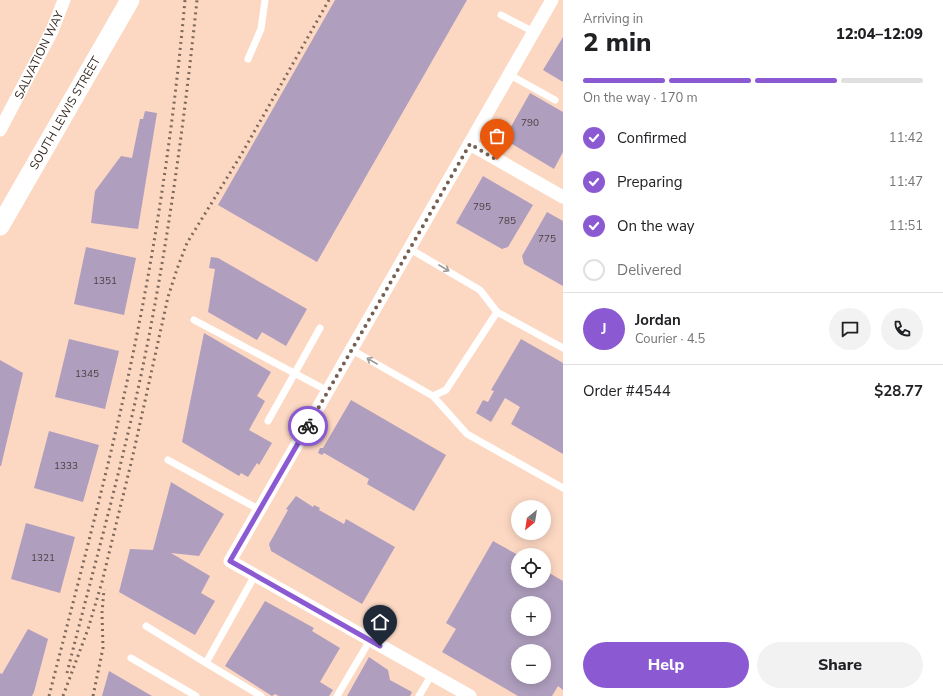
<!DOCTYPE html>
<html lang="en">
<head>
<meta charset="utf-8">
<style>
  body { margin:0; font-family:"Nunito Sans",sans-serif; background:#f2f2f2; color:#202124; height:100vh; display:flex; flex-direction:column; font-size:15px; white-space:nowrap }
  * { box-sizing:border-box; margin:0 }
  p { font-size:13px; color:#757577 }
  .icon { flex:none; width:22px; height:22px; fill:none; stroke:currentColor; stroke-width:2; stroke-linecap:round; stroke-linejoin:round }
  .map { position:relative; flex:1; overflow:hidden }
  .drawer { display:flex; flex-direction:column; background:#fff; width:380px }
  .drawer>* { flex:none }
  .needle { width:26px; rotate:210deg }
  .fabs { position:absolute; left:511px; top:500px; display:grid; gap:8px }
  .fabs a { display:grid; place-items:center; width:40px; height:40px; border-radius:50%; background:#fff; box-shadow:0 2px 10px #0003; font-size:20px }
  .pin { position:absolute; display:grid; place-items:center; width:34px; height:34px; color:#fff; margin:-41px -17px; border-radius:50% 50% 50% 0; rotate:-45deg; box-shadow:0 0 4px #0007 }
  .pin .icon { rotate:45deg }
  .courier { position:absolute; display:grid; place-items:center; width:40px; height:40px; margin:-20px; border:3px solid #8b5ad3; border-radius:50%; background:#fff; color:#222; box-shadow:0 1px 5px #0007 }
  .head em { font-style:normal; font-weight:800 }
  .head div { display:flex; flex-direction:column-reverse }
  .head { display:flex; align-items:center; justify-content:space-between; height:68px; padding:0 20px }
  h1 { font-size:26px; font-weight:800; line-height:30px }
  .bar { display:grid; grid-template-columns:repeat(4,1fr); gap:6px 4px; align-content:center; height:48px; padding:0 20px }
  .bar i { height:5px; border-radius:3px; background:#e0e0e0 }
  .bar .active { background:#8b5ad3 }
  .bar p { grid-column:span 4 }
  .line { display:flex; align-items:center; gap:10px; padding:0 20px; border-top:1px solid #e0e0e0 }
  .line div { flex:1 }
  .round { display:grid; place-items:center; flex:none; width:42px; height:42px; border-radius:21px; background:#f2f2f2 }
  ol { padding:0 20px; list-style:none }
  li { display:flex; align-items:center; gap:12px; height:44px }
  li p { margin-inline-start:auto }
  li .icon { padding:4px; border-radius:50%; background:#8b5ad3; color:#fff; stroke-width:4 }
  li:last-child { color:#757577 }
  li i { width:22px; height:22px; border:2px solid #e0e0e0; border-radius:50% }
  .cta { display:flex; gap:8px; margin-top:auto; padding:8px 20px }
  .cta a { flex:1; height:46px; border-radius:24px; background:#8b5ad3; color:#fff; font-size:16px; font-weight:800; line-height:46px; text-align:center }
  .cta a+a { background:#f2f2f2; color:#202124 }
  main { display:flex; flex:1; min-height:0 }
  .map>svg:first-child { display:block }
  .building { fill:#af9ebe; fill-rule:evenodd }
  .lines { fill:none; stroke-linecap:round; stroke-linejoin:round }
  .service { stroke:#fff; stroke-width:7 }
  .minor { stroke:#fff; stroke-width:13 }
  .secondary { stroke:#fff; stroke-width:19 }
  .rail { stroke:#7f695b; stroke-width:3; stroke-dasharray:2 4; stroke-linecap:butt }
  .oneway { stroke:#a09a97 }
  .done { stroke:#756053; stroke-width:4; stroke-dasharray:0 7.2 }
  .route { stroke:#8b5ad3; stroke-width:5 }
  .labels { text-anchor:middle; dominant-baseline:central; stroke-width:3; stroke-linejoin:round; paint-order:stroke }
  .number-label { font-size:10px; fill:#4d3f41 }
  .street-label { font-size:12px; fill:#2c1f17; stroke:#fff }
</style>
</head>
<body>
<main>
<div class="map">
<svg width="563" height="696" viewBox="0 0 563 696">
  <rect width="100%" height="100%" fill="#fcd8c3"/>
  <g class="building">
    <polygon points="335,0 467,0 317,262 218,205"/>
    <polygon points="563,37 563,82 543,70"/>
    <polygon points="530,93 563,112 563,152 554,169 504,139"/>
    <polygon points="145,111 157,113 138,229 91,223 95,191 121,156 132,158 140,119 143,119"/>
    <polygon points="483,176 533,205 508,247 502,249 456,223"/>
    <polygon points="547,212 563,221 563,286 524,264 522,256"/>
    <polygon points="86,247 136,258 124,315 74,304"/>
    <polygon points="211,257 218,258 307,309 286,346 262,332 257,340 208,312 215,269 209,268"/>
    <polygon points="204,333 271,372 257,396 265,401 249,430 272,443 259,465 257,463 248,477 241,473 239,476 182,442"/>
    <polygon points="69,339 119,351 105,409 55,397"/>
    <polygon points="521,339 563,363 563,454 511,424 520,407 505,398 491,422 476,413 483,400 488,402 494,391 491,390"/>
    <polygon points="0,360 23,373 1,466 0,466"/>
    <polygon points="351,400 446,455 414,511 367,484 369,479 324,453 322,455 318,453 320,448 323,448"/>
    <polygon points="49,431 99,445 83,502 34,488"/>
    <polygon points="171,482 224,514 199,556 171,553 210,576 201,593 215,601 195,635 119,592 130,549 153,550"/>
    <polygon points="296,496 313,507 314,505 320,508 319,510 344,524 346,519 395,547 362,604 271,551 269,544 288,510 286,509"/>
    <polygon points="26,523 75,537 60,593 11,579"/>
    <path d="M493 541 518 555V581H544V570L563 581V690L558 686 552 696H518L442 652 456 629 446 623ZM518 603H544V629H518ZM518 651H544V677H518Z"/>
    <polygon points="265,601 314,628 312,631 340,648 320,682 333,690 329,696 279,696 275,694 272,696 225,666"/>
    <polygon points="28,629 48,639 34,692 32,696 0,696 0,673 2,674"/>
    <polygon points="369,657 388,670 390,680 412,692 410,696 347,696"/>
    <polygon points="109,671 152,696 102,696"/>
  </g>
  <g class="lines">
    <g class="service">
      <polyline points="501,15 534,32"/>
      <polyline points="248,59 261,29 265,0"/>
      <polyline points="510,75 555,100"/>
      <polyline points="497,312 563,348"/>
      <polyline points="194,320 328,391"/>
      <polyline points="352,350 433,396 446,390 497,312 480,290 410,249"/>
      <polyline points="433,396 467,434 563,488"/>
      <polyline points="268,421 320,328"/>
      <polyline points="168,460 260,510"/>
      <polyline points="255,575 206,663 261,696"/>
      <polyline points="146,626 206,663"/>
      <polyline points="131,658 196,696"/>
      <polyline points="337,696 370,640"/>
      <polyline points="419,696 432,674"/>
    </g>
    <g class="minor">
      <polyline points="0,130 52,31 64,0"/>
      <polyline points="470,144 563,197"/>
      <polyline points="470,696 230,561 552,0"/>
    </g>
    <polyline class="secondary" points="0,226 130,0"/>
    <g class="rail">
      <path d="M67 673C95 562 126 453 148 341 170 228 185 115 197 0"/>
      <path d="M49 696C72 606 96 516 117 426 150 286 172 143 185 0"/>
      <polyline points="63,696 88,629 102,582 133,455 168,297 177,269 187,243 241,155 329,0"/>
      <polyline points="93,696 103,648 102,613 104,589"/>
    </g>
  </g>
  <defs><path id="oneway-shaft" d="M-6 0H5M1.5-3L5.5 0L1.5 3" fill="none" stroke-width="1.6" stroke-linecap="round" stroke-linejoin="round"/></defs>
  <g class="oneway">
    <use href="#oneway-shaft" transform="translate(444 268) rotate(30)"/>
    <use href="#oneway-shaft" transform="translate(372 361) rotate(-150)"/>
  </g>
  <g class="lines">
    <polyline class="done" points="308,426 470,144 497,160"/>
    <polyline class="route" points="308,426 230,561 380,646"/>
  </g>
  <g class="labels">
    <g class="number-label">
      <text x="530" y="123">790</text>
      <text x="482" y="207">795</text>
      <text x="507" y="221">785</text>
      <text x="547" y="239">775</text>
      <text x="105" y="281">1351</text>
      <text x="87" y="374">1345</text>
      <text x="66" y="466">1333</text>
      <text x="43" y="558">1321</text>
    </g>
    <g class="street-label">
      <text transform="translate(39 55) rotate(-64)">SALVATION WAY</text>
      <text transform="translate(65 113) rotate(-60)">SOUTH LEWIS STREET</text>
    </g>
  </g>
</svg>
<div class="fabs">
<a><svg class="needle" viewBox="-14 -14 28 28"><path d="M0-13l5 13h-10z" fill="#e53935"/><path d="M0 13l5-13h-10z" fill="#757577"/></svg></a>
<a><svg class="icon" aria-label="locate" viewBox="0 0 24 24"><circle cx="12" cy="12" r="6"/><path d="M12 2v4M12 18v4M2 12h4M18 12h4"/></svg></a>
<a>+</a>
<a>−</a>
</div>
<div class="pin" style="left:497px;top:160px;background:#ea580c"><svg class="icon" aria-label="bag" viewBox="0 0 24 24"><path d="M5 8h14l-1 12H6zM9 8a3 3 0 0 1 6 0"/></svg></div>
<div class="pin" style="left:380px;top:646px;background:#1f2937"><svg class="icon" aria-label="home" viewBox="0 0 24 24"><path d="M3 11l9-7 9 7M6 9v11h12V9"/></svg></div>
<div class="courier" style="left:308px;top:426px"><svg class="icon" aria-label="bike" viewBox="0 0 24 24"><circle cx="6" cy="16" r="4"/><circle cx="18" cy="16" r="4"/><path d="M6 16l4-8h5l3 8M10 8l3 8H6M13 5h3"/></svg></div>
</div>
<section class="drawer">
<div class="head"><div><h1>2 min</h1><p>Arriving in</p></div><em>12:04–12:09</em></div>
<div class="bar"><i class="active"></i><i class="active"></i><i class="active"></i><i></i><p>On the way · 170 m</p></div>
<ol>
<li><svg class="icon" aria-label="check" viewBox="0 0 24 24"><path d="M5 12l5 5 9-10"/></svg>Confirmed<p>11:42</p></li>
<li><svg class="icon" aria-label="check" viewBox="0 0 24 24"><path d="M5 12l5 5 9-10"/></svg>Preparing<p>11:47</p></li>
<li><svg class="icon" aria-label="check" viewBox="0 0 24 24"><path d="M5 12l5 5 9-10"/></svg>On the way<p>11:51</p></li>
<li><i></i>Delivered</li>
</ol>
<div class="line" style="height:72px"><b class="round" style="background:#8b5ad3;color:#fff">J</b><div><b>Jordan</b><p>Courier · 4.5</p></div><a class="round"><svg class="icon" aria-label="chat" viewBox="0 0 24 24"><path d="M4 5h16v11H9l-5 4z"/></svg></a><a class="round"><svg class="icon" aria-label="phone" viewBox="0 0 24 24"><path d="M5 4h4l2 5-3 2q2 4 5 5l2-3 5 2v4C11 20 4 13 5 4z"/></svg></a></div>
<div class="line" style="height:52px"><div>Order #4544</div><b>$28.77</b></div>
<div class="cta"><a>Help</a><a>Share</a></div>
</section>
</main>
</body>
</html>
